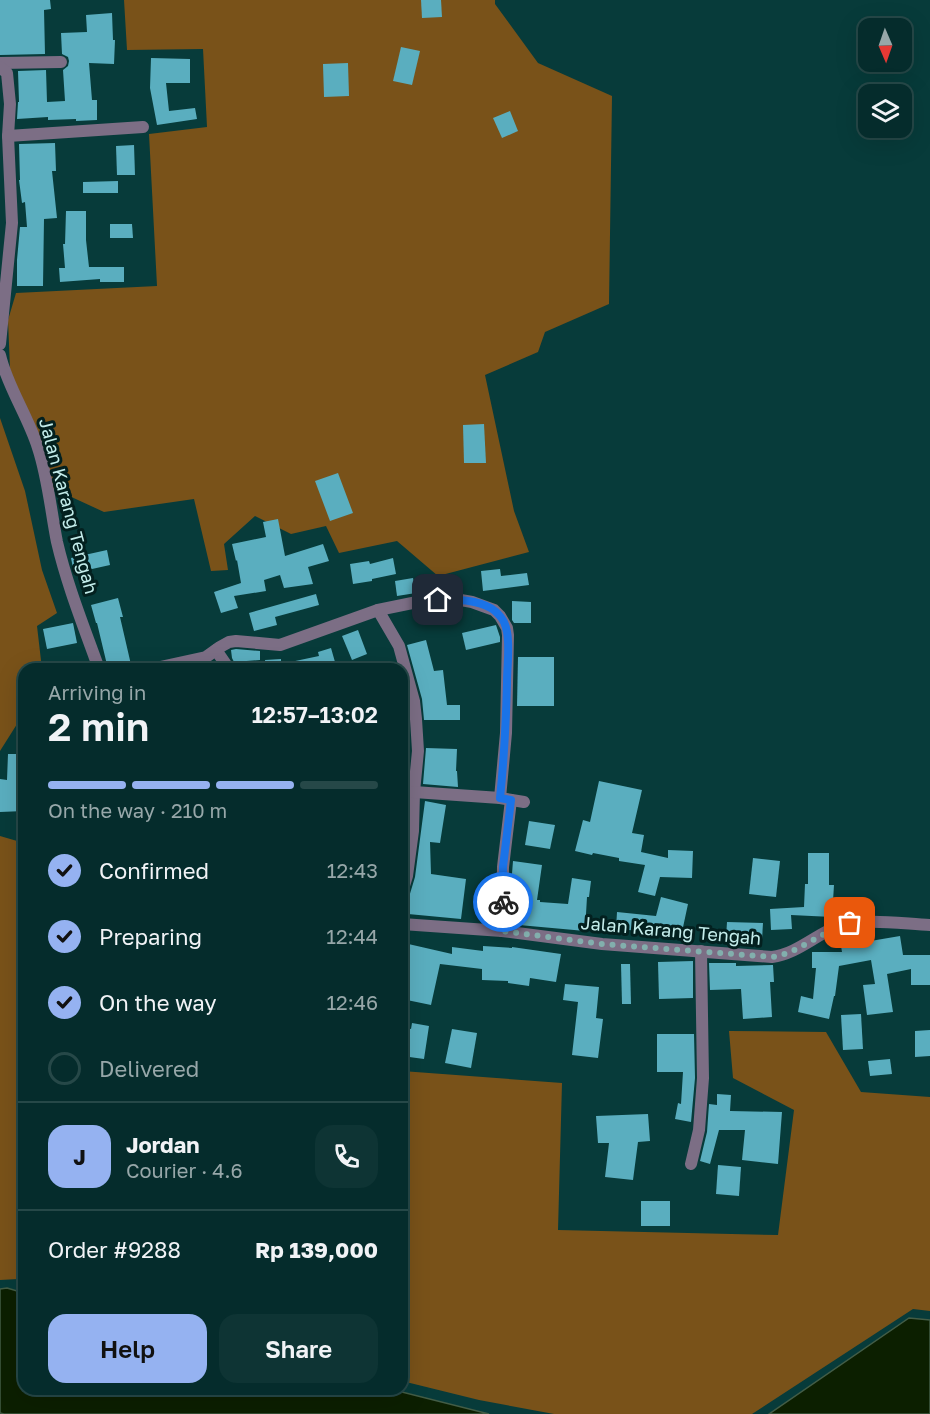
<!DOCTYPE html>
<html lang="en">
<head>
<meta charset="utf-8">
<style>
  body { margin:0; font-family:"Golos Text",sans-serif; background:#0e3434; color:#f1f3f6; height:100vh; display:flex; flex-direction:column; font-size:22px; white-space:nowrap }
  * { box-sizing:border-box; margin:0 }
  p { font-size:20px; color:#97a7a9 }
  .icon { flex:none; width:33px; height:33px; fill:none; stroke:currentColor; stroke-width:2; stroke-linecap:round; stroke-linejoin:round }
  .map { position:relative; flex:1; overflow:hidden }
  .drawer { position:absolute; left:18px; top:663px; width:390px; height:732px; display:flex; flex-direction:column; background:#052c2c; border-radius:18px; box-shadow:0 6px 24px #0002,0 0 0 2px #264848 }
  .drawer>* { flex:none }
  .needle { width:39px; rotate:178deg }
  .fabs { position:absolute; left:858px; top:18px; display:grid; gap:12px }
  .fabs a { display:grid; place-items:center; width:54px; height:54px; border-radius:12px; background:#052c2c; box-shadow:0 6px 24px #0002,0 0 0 2px #264848; font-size:30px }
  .pin { position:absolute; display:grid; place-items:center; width:51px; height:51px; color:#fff; margin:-26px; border-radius:12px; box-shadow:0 3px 9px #0006 }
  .courier { position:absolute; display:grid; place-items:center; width:60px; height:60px; margin:-30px; border:4px solid #1a73e8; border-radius:50%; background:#fff; color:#222; box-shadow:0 2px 8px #0007 }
  .summary em { font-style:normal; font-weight:600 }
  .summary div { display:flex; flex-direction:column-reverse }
  .summary { display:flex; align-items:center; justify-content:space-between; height:102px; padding:0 30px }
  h1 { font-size:39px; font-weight:600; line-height:45px }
  .bar { display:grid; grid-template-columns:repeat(4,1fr); gap:9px 6px; align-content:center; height:72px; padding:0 30px }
  .bar i { height:8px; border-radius:4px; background:#264848 }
  .bar .on { background:#95b2f1 }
  .bar p { grid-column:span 4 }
  .line { display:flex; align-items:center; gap:15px; padding:0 30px; border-top:2px solid #264848 }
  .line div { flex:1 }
  .round { display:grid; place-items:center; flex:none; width:63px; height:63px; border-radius:18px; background:#0e3434 }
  ol { padding:0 30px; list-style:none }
  li { display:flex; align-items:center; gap:18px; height:66px }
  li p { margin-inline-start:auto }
  li .icon { padding:6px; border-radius:50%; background:#95b2f1; color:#111; stroke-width:4 }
  li:last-child { color:#97a7a9 }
  li i { width:33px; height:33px; border:3px solid #264848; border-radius:50% }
  .cta { display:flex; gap:12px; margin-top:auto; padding:12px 30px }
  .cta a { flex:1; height:69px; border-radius:18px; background:#95b2f1; color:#111; font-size:24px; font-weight:600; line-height:69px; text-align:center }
  .cta a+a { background:#0e3434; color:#f1f3f6 }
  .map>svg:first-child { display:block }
  .green { fill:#795219 }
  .water { fill:#0c1f00; stroke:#435d46; stroke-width:1.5 }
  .building { fill:#5aaebf }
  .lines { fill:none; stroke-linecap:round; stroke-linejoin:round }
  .street { stroke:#7c6e85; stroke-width:12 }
  .done { stroke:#82afad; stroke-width:6; stroke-dasharray:0 10.8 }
  .route { stroke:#1a73e8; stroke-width:8 }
  .labels { text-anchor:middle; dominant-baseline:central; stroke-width:6; stroke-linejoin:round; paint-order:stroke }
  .street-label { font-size:18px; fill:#c4edeb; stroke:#03201f }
</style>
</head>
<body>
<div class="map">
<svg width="930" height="1414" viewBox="0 0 930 1414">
  <rect width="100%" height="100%" fill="#073b3a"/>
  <g class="green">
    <polygon points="124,0 495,0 495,4 538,63 612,96 609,304 545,332 538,352 485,375 514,511 529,552 438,576 397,541 339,553 326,526 291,534 255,516 224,544 228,570 211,571 194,499 104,512 52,488 10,369 8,320 16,293 157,286 149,134 207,127 203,49 127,50"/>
    <polygon points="0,418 25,491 42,570 57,613 37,626 42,669 24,669 24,713 0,751"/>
    <polygon points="0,836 24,843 24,1281 18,1279 0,1280"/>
    <polygon points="729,1031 826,1032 861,1092 930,1097 930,1311 913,1309 752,1414 554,1414 479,1400 402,1381 402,1071 562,1083 558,1230 778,1235 794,1110 733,1078"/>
  </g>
  <g class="water">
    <polygon points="7,1288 24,1293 24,1389 390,1389 489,1414 4,1414 0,1413 0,1289"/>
    <polygon points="909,1318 930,1320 930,1414 769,1414"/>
  </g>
  <g class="building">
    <polygon points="0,0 50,0 51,9 44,10 45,54 0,55"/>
    <polygon points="421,0 441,0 442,17 422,18"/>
    <polygon points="112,13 113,40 115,40 114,64 89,63 92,100 97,100 97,120 76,121 76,119 48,120 48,117 17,119 18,102 19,102 18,71 46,70 47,102 65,101 63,70 68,66 69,61 68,57 62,54 61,33 87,32 86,15"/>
    <polygon points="401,47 420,51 412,85 393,81"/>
    <polygon points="151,58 190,59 190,83 166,83 169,111 195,108 197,119 157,125 150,88"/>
    <polygon points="348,63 349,96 324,97 323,64"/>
    <polygon points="510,111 518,131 502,138 493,118"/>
    <polygon points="55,143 56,171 52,171 57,218 44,219 43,286 17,286 17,260 20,227 27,227 25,202 22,203 19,180 20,180 19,144"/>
    <polygon points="134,145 135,175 117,175 116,146"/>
    <polygon points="118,181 118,193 83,193 83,182"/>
    <polygon points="66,211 86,211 86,240 89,267 124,267 124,282 100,282 100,279 60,282 59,268 65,268 63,244 65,244"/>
    <polygon points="110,224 132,224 133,238 110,238"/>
    <polygon points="484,424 486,463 464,463 463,425"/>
    <polygon points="338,473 353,513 330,521 315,481"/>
    <polygon points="278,519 285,556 323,544 329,561 308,567 313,584 284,588 280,575 264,580 266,591 234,596 238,608 221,613 214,592 241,583 237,560 236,561 232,544 266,537 263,522"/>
    <polygon points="107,550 110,565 74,573 71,558"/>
    <polygon points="393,558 396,574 372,579 372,581 353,584 350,564 369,561 370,564"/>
    <polygon points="500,569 501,576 527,573 529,585 483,591 481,571"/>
    <polygon points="413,578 416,593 397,596 395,581"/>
    <polygon points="316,594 319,605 275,617 277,625 254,631 249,613"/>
    <polygon points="118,598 123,617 120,617 132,669 108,669 97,623 96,623 91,605"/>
    <polygon points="512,601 531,602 531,623 514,623 512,620"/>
    <polygon points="73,623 77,643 47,649 43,629"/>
    <polygon points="496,625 500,637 500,642 466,650 462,633"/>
    <polygon points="358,630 367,654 352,660 342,636"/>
    <polygon points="426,640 434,671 443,670 447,705 460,705 460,720 424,720 422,699 407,645"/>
    <polygon points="331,648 337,669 266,669 265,660 281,659 281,664 319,656 318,652"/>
    <polygon points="236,649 260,651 260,660 234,662 232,658 231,650"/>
    <polygon points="518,657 554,657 554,706 517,706"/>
    <polygon points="402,736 409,736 410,751 409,763 402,763"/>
    <polygon points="426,748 457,749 456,771 457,771 458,787 423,784"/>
    <polygon points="8,754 24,754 24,811 0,812 0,779 7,780"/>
    <polygon points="599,781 642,790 632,833 644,835 641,852 668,858 668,850 693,851 692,878 660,877 655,896 638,892 645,865 619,861 619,858 593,853 592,855 575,851 583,820 590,822"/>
    <polygon points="425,801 446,805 440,843 430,842 431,874 466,879 461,919 408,914 409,897 415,877"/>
    <polygon points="529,821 555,825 550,849 525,845"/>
    <polygon points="808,853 829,853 829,885 834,885 832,917 791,915 792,929 771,930 770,909 804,907 805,884 808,884"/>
    <polygon points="753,858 780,861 776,897 749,894"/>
    <polygon points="513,861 542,865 537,900 540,900 540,902 568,904 572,878 591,881 589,897 587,897 585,931 519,925 518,887 511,886"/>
    <polygon points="661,897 688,904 682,932 642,923 641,931 616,929 617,912 656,916"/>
    <polygon points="727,922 763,923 762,940 726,939"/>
    <polygon points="900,936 903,955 930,955 930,985 911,985 911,969 887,974 893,1012 867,1015 863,985 875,984 871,960 839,966 835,996 834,996 829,1019 798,1012 801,996 813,999 816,968 812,968 812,952 842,952 841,946"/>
    <polygon points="404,943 452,954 452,947 483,951 483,946 512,948 512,947 561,954 556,982 530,978 529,986 508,983 508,981 482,980 482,969 440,964 431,1005 402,999 402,953"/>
    <polygon points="693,961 693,998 659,999 658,962"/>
    <polygon points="709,963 736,963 736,966 773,965 774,982 770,982 772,1017 743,1019 741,989 710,990"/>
    <polygon points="621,964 630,964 631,1004 622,1004"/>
    <polygon points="565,984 599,987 596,1018 603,1019 598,1058 572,1055 578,1002 563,1000"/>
    <polygon points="861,1014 863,1049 843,1050 841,1015"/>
    <polygon points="412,1023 429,1026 424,1059 402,1056 402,1027 411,1029"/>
    <polygon points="452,1029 477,1033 471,1068 445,1063"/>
    <polygon points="930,1030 930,1056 915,1057 915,1031"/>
    <polygon points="657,1034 694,1034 695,1078 691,1122 675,1119 678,1103 681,1104 683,1072 657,1072"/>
    <polygon points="890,1059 892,1074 870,1076 868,1061"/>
    <polygon points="717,1094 731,1095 730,1111 782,1112 778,1164 742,1160 745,1130 719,1130 710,1164 700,1161 707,1132 709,1104 717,1105"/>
    <polygon points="648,1114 650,1141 638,1142 633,1180 605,1177 609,1143 598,1143 596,1116"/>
    <polygon points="718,1165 741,1167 739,1196 716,1194"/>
    <rect x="641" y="1201" width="29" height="25"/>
  </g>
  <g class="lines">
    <g class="street">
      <polyline points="0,63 61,62"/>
      <polyline points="0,67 7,73 10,104 8,136 12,223 0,344"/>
      <polyline points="8,136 143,127"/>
      <path d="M0 355C7 386 28 416 38 448 48 478 51 512 57 542 67 585 84 627 99 669"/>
      <polyline points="378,610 399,646 414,701 416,719 418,751 414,792 413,831 407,876 402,892"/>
      <polyline points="216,650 229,669"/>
      <polyline points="151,669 206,657 220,647 229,642 236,641 280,645 378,610 422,601 455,599 472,602 494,610 500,616 507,628 508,635 506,733 500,798"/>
      <polyline points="414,792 500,798 524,802"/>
      <path d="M402 924 502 931 602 944 772 957C796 954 814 936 836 927 861 917 903 924 930 925"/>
      <polyline points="502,931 503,867 511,800"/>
      <polyline points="691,1164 699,1130 703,1078 701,951"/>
    </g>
  </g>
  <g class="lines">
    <path class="done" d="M503 902 502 931 602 944 772 957C799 953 822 931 850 923"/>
    <path class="route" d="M438 600C457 599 487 600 499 615 503 619 506 626 507 632 510 648 507 666 507 683 506 721 504 760 500 798L511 800 503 867V902"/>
  </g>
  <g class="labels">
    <g class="street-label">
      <text transform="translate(69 506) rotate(75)">Jalan Karang Tengah</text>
      <text transform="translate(671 930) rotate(5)">Jalan Karang Tengah</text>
    </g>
  </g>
</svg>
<div class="fabs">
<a><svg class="needle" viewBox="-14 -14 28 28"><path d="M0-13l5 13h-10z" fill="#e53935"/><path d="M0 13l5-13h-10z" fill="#97a7a9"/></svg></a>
<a><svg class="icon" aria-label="layers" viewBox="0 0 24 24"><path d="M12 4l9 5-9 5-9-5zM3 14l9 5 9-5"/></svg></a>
</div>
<div class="pin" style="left:850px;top:923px;background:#ea580c"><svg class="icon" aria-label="bag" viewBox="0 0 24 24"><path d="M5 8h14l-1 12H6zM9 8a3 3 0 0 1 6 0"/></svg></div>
<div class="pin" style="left:438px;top:600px;background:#1f2937"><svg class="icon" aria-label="home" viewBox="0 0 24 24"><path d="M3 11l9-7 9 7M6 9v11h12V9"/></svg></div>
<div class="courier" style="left:503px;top:902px"><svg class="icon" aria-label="bike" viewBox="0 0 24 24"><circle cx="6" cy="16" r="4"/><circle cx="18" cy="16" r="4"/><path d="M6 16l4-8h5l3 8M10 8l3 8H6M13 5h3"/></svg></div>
<section class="drawer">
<div class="summary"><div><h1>2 min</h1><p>Arriving in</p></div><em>12:57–13:02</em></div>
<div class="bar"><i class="on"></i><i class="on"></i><i class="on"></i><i></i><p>On the way · 210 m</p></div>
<ol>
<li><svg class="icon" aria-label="check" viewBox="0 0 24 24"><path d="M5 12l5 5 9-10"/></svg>Confirmed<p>12:43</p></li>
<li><svg class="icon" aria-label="check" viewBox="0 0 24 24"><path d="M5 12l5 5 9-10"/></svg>Preparing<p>12:44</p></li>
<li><svg class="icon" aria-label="check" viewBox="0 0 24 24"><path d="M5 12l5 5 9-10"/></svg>On the way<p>12:46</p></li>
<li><i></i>Delivered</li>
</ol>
<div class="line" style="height:108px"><b class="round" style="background:#95b2f1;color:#111">J</b><div><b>Jordan</b><p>Courier · 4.6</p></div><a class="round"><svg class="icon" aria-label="phone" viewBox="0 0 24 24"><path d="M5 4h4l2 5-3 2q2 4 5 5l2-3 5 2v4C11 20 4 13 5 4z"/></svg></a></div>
<div class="line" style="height:78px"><div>Order #9288</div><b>Rp 139,000</b></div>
<div class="cta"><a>Help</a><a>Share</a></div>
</section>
</div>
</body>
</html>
